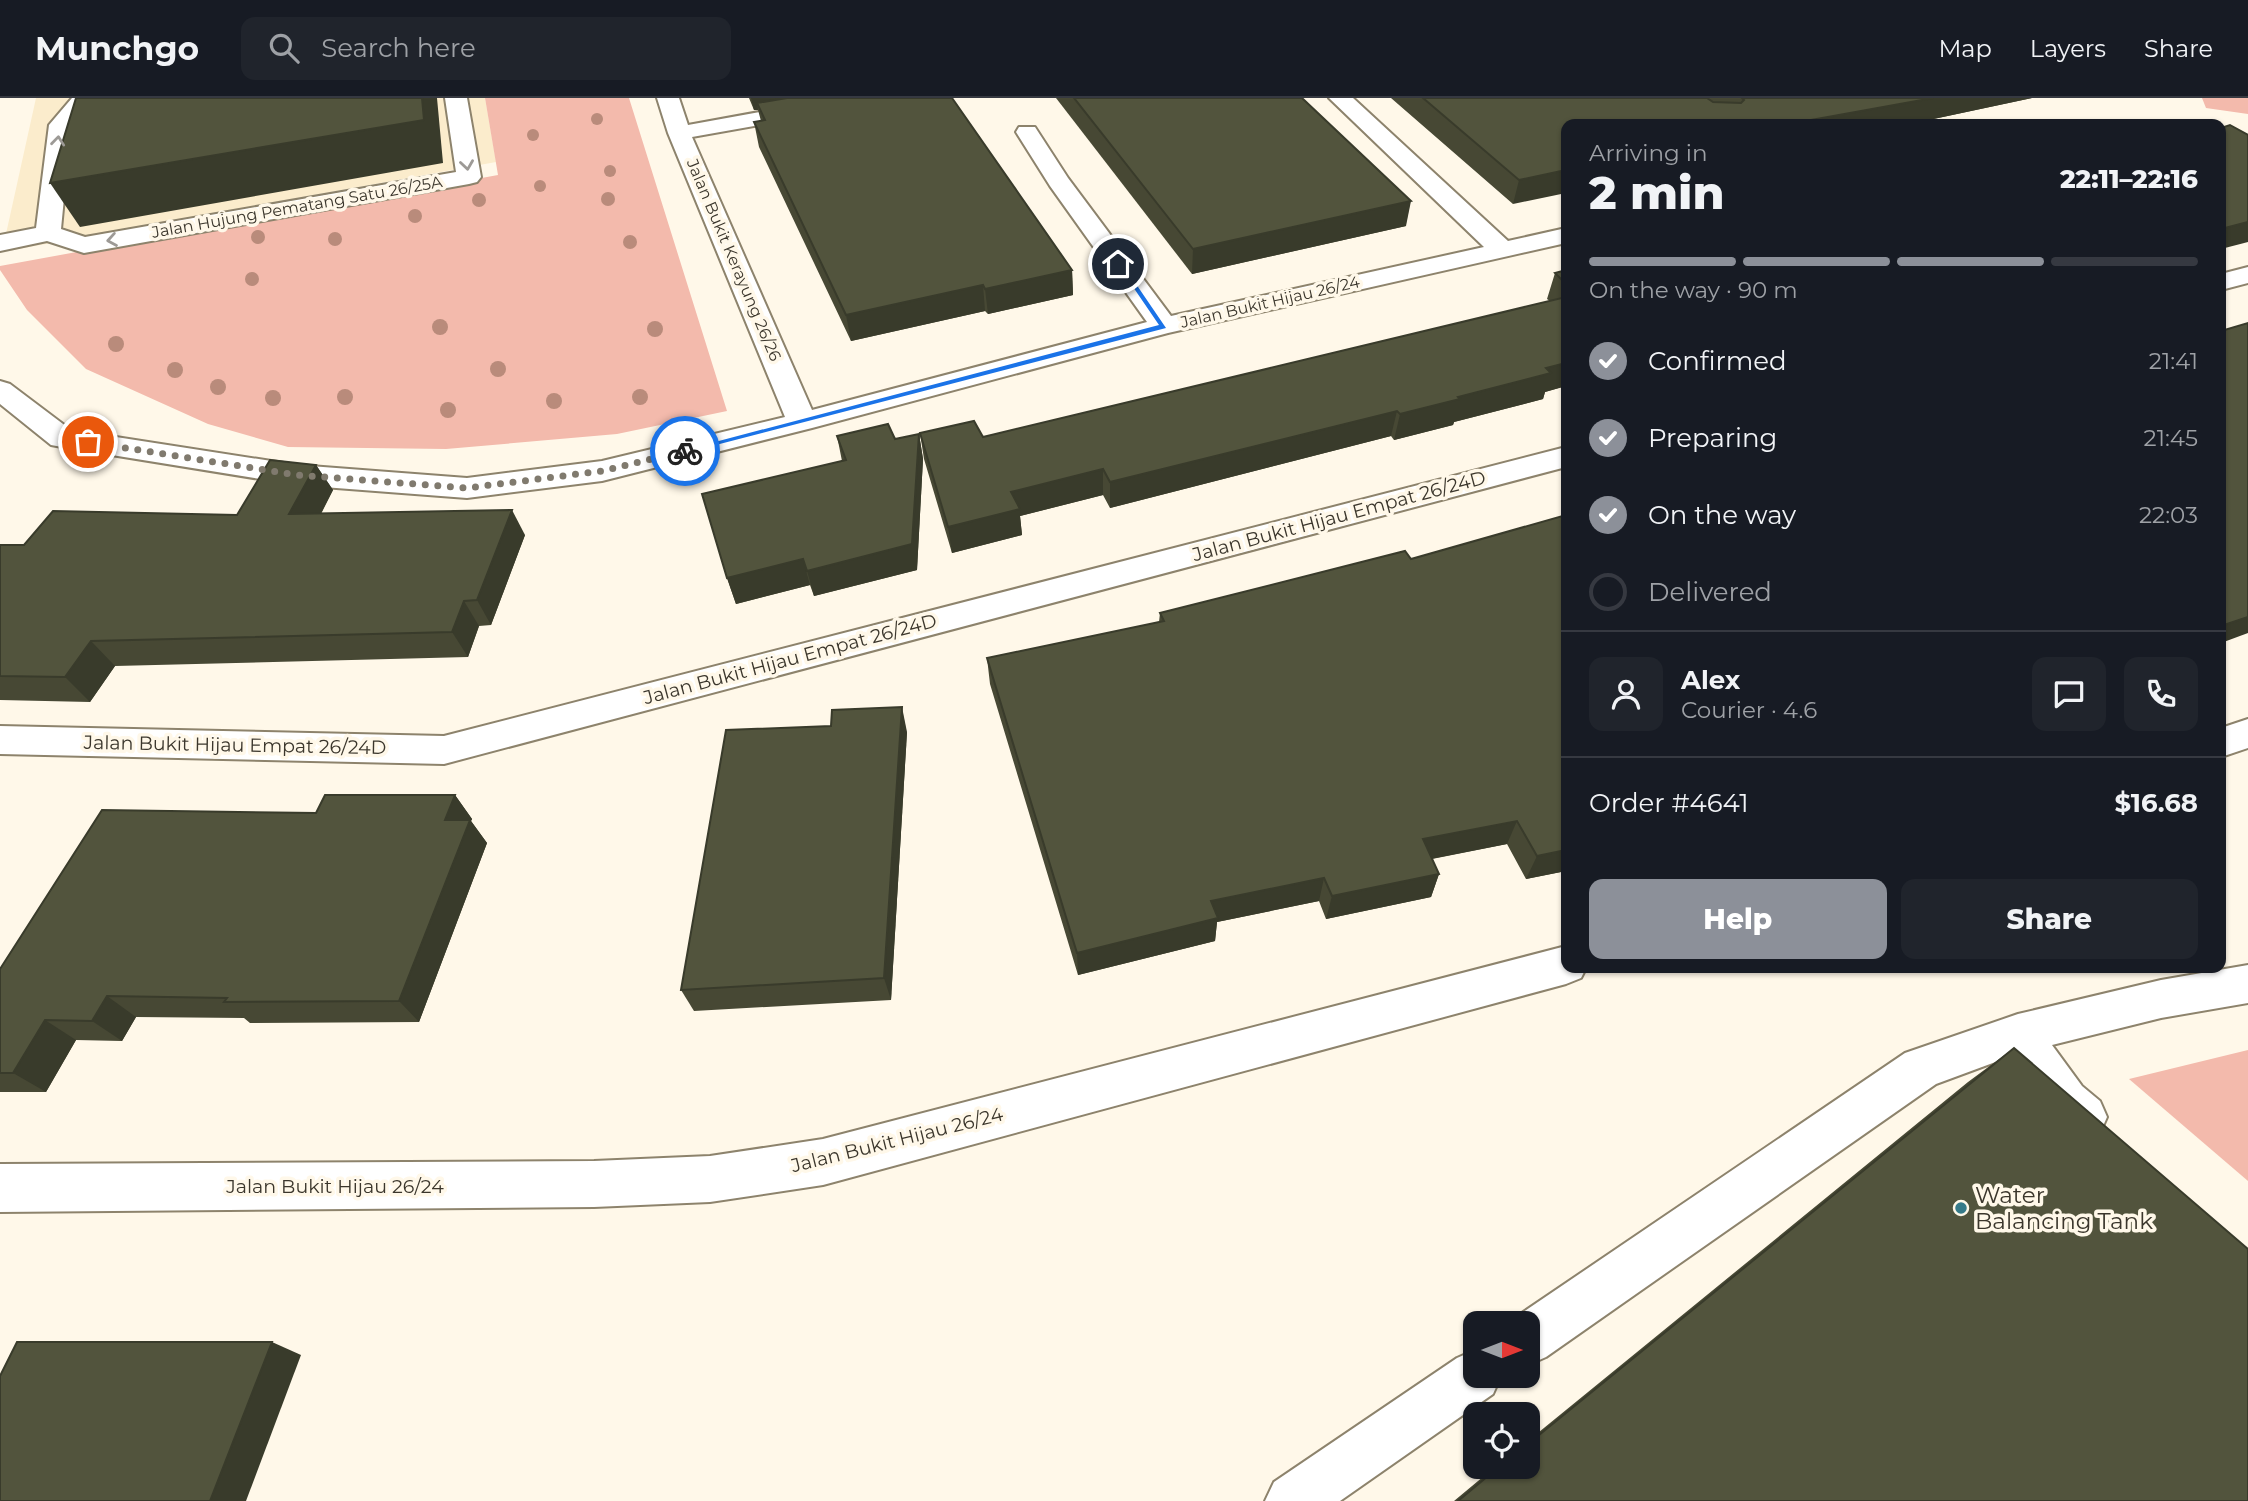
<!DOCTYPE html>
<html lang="en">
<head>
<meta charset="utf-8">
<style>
  body { margin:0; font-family:Montserrat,sans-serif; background:#20242c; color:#f1f3f6; height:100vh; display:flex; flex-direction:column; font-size:26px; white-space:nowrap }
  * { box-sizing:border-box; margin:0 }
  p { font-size:23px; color:#9ea1a6 }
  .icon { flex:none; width:38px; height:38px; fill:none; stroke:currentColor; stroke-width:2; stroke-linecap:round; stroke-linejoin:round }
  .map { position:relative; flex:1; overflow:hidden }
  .panel { position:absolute; left:1561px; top:21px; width:665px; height:854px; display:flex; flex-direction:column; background:#171b24; border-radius:14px; box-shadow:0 2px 5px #0004 }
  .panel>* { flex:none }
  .needle { width:46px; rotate:90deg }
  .controls { position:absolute; left:1463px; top:1213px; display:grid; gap:14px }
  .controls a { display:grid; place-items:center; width:77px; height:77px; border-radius:14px; background:#171b24; box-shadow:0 2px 5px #0004; font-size:35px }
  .pin { position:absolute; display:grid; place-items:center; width:60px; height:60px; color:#fff; margin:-30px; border:4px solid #fff; border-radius:50%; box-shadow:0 2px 7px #0007 }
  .courier { position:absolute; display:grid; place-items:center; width:70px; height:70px; margin:-35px; border:5px solid #1a73e8; border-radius:50%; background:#fff; color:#222; box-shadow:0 2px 9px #0007 }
  .overview em { font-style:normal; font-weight:800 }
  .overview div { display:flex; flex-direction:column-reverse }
  .overview { display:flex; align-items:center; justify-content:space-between; height:119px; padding:0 28px }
  h1 { font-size:46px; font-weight:800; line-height:52px }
  .bar { display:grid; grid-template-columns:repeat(4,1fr); gap:10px 7px; align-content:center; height:84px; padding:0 28px }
  .bar i { height:9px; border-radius:5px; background:#363941 }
  .bar .active { background:#8c9099 }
  .bar p { grid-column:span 4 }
  .line { display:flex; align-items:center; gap:18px; padding:0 28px; border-top:2px solid #363941 }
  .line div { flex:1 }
  .round { display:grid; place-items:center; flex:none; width:74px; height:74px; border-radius:14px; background:#20242c }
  ol { padding:0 28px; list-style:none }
  li { display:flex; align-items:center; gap:21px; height:77px }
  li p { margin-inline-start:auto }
  li .icon { padding:7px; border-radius:50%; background:#8c9099; color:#fff; stroke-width:4 }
  li:last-child { color:#9ea1a6 }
  li i { width:38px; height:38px; border:4px solid #363941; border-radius:50% }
  .action { display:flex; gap:14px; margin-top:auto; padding:14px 28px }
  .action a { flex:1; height:80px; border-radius:14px; background:#8c9099; color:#fff; font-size:28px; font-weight:800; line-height:80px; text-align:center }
  .action a+a { background:#20242c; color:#f1f3f6 }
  header { display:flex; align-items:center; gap:42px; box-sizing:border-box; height:98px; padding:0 35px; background:#171b24; border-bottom:2px solid #363941 }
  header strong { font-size:33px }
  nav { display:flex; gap:38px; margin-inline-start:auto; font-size:24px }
  .search { width:490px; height:63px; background:#20242c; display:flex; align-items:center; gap:18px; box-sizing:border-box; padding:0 24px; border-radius:14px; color:#9ea1a6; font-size:26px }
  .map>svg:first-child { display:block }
  .built { fill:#fbeccc }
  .green { fill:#f3baac }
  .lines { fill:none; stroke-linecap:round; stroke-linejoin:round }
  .minor-casing { stroke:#8d836c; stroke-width:4 }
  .minor { fill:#fff; fill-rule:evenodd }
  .tree { fill:#b98b7b }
  .wall { fill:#474834 }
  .shaded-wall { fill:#393b2b }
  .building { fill:#52543d; stroke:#393b2b; stroke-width:2 }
  .oneway { stroke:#9d9a96 }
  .route { fill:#1a73e8 }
  .done { stroke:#807a6e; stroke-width:7; stroke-dasharray:0 12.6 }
  .poi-dot { fill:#367a89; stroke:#fff8e9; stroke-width:2.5 }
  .labels { text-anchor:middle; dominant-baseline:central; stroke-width:7; stroke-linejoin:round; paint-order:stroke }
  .far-street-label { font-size:16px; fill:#3b362c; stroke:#fff8e9 }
  .street-label { font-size:19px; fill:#3b362c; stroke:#fff8e9 }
  .near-poi-label { font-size:23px; fill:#3b362c; stroke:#fff8e9; text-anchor:start }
</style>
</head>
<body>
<header>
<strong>Munchgo</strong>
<div class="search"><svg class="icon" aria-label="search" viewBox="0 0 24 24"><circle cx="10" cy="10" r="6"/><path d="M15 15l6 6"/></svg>Search here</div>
<nav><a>Map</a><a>Layers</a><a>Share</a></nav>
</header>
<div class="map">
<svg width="2248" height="1403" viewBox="0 0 2248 1403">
  <rect width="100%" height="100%" fill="#fff8e9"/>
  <polygon class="built" points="36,0 485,0 496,64 2,154"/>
  <g class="green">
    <polygon points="485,0 629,0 727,313 617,336 446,351 288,349 208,326 86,271 27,212 0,172 0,168 498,77"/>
    <polygon points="2202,0 2248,0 2248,16 2206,10"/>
    <polygon points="2248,952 2248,1083 2129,981"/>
  </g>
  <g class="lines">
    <defs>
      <g id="minor">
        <polygon points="72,0 98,0 82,13 71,27 61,131 85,139 456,74 445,0 467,0 481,79 477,84 469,86 84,155 47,143 0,153 0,137 36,130 49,27"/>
        <polygon points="657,0 679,0 688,27 836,0 884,0 881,5 873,7 692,39 812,312 1147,224 1050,88 1016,34 1019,29 1035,29 1068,80 1171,218 1484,149 1329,0 1353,0 1508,143 1566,130 1566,145 1168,235 812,330 602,383 467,400 297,387 62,349 51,347 0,306 0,283 10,286 71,332 297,367 467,380 602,363 785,319 668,35"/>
        <polygon points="2248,169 2248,185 2221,192 2221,176"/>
        <polygon points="1566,349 1566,369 444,666 0,656 0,628 444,638"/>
        <polygon points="2248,621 2248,650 2221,659 2221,630"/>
        <polygon points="1566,848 1566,870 1586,870 1581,880 1566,886 823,1087 710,1104 594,1109 0,1114 0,1066 594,1063 710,1058 823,1041"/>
        <path d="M2248 867V905L2161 920 2052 947 2082 988 2100 1003 2107 1019 2100 1035 2084 1041C2048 1027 2030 990 2009 959L1936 986 1546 1259 1528 1267V1225H1509L1510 1223 1905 955 2018 916 2161 882Z"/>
        <polygon points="1475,1252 1475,1278 1501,1278 1493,1296 1340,1403 1265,1403 1274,1384 1457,1260"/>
      </g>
    </defs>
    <use href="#minor" class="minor-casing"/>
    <use href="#minor" class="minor"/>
  </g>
  <g class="tree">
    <circle cx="597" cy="21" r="6"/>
    <circle cx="533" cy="37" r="6"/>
    <circle cx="610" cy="73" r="6"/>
    <circle cx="540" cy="88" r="6"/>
    <circle cx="608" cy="101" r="7"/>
    <circle cx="479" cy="102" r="7"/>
    <circle cx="415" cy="118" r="7"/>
    <circle cx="258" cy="139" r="7"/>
    <circle cx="335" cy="141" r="7"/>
    <circle cx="630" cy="144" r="7"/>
    <circle cx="252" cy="181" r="7"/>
    <circle cx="440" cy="229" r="8"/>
    <circle cx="655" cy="231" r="8"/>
    <circle cx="116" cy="246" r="8"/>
    <circle cx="498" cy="271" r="8"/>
    <circle cx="175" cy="272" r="8"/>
    <circle cx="218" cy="289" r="8"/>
    <circle cx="345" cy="299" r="8"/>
    <circle cx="640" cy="299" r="8"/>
    <circle cx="273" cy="300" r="8"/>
    <circle cx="554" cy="303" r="8"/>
    <circle cx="448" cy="312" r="8"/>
  </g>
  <g class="wall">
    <polygon points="749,0 952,0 1072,172 1073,197 988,216 985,213 851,243 759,49 754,24 761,23 758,12 754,12"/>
    <polygon points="1056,0 1302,0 1406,128 1192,176"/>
    <polygon points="1391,0 2032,0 1910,26 1566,26 1513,106"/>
    <polygon points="1566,172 1566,288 1545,294 1543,301 1454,324 1453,327 1394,342 1391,338 1110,410 1103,397 1020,418 1022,437 952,455 924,361 920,335 983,339 1550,203 1547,201 1555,175"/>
    <polygon points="919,336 923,361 917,472 814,498 810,487 736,506 727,480 842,363 837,338 895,341"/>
    <polygon points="316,367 333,392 321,416 525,437 491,527 479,528 468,559 115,568 90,604 0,602 0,447 24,447 237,417"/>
    <polygon points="1405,453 1566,773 1526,781 1507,746 1432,761 1439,776 1431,799 1326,821 1319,803 1217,824 1215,843 1078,877 990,586 987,560 1159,524 1160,515"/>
    <polygon points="907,634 891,902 694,913 681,892"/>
    <polygon points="455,697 472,721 471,723 487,745 419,924 250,925 244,920 136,919 122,943 76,942 46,994 0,994 0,871 316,715"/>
    <polygon points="2014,950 2248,1403 1454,1403 1496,1368 1528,1368 1528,1343 1968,984"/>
  </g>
  <g class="shaded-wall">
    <polygon points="422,0 437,0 443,65 80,129 50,85"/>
    <polygon points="751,0 821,0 757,5 758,12 754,12"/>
    <polygon points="1933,0 2032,0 1910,26 1789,26"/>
    <polygon points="1566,72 1566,95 1513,106 1519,82"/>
    <polygon points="1411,103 1406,128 1192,176 1193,151"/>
    <polygon points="2248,124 2248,144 2221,151 2221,131"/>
    <polygon points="1072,172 1073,197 988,216 985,191"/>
    <polygon points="983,187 985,213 851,243 846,217"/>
    <polygon points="1566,265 1566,288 1545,294 1543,301 1454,324 1453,327 1394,342 1400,316 1458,299 1546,270"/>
    <polygon points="1397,313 1391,338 1110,410 1110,384"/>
    <polygon points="919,336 923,361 917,472 814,498 807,473"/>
    <polygon points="316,367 333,392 307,442 289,416"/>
    <polygon points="1103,371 1103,397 1020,418 1022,437 952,455 948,429 1011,394"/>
    <polygon points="512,412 525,437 491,527 477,502"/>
    <polygon points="803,461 810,487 736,506 727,480"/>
    <polygon points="464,503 479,528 468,559 452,534"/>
    <polygon points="2248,519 2248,535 2221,545 2221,528"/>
    <polygon points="91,543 115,568 90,604 65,579"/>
    <polygon points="902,609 907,634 891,902 884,880"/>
    <polygon points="455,697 472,721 471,723 487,745 419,924 399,903 445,722"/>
    <polygon points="1517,723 1507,746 1415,764 1423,741"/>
    <polygon points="1566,752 1566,773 1526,781 1537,758"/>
    <polygon points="1439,776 1431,799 1326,821 1332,798"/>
    <polygon points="1324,780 1319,803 1217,824 1215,843 1078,877 1077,855 1211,803"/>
    <polygon points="107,898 136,919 122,943 92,923"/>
    <polygon points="45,922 76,942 46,994 13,975"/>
    <polygon points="272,1244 301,1257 246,1403 210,1403"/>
  </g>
  <g class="building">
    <polygon points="76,0 422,0 424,22 50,85"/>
    <polygon points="787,0 952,0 1072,172 985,191 983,187 846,217 754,24 765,22 757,5"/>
    <polygon points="1074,0 1302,0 1411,103 1193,151"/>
    <polygon points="1423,0 1707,0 1713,4 1741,5 1744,2 1742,0 1933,0 1789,26 1566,26 1566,72 1519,82"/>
    <polygon points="2230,27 2248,37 2248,124 2221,131 2221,30"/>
    <polygon points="1566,172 1566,186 1555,175"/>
    <polygon points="1566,199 1566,265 1546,270 1551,275 1458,299 1460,301 1400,316 1397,313 1110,384 1103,371 1011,394 1020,411 948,429 920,335 974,323 983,339"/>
    <polygon points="2248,225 2248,519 2221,528 2221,233"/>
    <polygon points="888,326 895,341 919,336 912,446 807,473 803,461 727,480 702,396 846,362 837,338"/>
    <polygon points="270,362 316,367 289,416 512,412 477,502 464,503 452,534 91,543 65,579 0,578 0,447 24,447 53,413 237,417"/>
    <polygon points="1566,417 1566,752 1537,758 1517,723 1423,741 1439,776 1332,798 1324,780 1211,803 1218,820 1077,855 987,560 1164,523 1160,515 1405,453 1411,461"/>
    <polygon points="902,609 884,880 681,892 726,632 831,628 832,612"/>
    <polygon points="325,697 455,697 445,722 470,722 399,903 224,904 227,900 107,898 92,923 45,922 13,975 0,975 0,871 102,712 316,715"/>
    <polygon points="2014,950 2248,1151 2248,1403 1458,1403 1500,1368 1528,1368 1528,1346"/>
    <polygon points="17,1244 272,1244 210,1403 0,1403 0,1278"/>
  </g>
  <defs><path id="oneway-chevron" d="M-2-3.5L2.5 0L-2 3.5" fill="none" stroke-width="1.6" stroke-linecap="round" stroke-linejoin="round" transform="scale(1.75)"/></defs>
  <g class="oneway">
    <use href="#oneway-chevron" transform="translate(58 43) rotate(-84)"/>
    <use href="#oneway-chevron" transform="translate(467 67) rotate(82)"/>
    <use href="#oneway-chevron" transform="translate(112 142) rotate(170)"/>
  </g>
  <polygon class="route" points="1116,164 1121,164 1166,230 685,355 681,353 1159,227"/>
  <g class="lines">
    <polyline class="done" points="88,344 297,377 467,390 602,373 685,353"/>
  </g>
  <circle class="poi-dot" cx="1961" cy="1110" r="7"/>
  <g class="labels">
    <g class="far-street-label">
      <text transform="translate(297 109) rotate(-10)">Jalan Hujung Pematang Satu 26/25A</text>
      <text transform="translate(734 162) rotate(67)">Jalan Bukit Kerayung 26/26</text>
      <text transform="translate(1270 204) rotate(-13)">Jalan Bukit Hijau 26/24</text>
    </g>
    <g class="street-label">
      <text transform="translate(1339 418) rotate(-15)">Jalan Bukit Hijau Empat 26/24D</text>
      <text transform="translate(790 561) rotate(-15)">Jalan Bukit Hijau Empat 26/24D</text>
      <text transform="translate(235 647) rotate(1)">Jalan Bukit Hijau Empat 26/24D</text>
      <text transform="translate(897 1042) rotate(-14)">Jalan Bukit Hijau 26/24</text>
      <text x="335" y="1088">Jalan Bukit Hijau 26/24</text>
    </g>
    <g class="near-poi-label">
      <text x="1975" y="1097">Water<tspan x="1975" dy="26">Balancing Tank</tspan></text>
    </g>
  </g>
</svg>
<div class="controls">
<a><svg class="needle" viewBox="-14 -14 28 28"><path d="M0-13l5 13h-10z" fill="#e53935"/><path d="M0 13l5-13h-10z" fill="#9ea1a6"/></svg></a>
<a><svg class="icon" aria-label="locate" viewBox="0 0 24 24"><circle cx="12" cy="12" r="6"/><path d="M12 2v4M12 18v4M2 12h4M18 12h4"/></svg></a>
</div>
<div class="pin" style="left:88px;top:344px;background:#ea580c"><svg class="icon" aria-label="bag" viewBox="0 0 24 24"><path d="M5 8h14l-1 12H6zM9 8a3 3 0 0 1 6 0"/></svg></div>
<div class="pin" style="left:1118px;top:166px;background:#1f2937"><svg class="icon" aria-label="home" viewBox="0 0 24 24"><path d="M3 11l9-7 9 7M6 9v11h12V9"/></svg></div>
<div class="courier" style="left:685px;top:353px"><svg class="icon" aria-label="bike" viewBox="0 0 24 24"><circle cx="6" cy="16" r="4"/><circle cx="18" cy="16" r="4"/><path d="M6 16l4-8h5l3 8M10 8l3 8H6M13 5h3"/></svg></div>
<section class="panel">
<div class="overview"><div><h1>2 min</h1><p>Arriving in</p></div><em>22:11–22:16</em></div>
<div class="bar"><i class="active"></i><i class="active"></i><i class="active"></i><i></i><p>On the way · 90 m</p></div>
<ol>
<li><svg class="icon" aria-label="check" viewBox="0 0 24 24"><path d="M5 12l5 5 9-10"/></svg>Confirmed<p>21:41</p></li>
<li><svg class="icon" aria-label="check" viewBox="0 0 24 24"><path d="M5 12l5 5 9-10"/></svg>Preparing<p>21:45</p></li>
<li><svg class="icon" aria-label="check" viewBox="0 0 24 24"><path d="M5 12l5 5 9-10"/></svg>On the way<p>22:03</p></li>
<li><i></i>Delivered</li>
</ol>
<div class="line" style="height:126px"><a class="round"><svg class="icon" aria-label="person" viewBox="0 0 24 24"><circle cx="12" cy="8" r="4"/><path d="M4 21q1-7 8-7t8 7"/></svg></a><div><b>Alex</b><p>Courier · 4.6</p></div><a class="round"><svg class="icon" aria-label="chat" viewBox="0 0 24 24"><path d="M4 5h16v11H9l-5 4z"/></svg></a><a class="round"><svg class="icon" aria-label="phone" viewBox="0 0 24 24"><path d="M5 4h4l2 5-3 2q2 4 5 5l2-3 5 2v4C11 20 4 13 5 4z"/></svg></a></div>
<div class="line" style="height:91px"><div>Order #4641</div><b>$16.68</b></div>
<div class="action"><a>Help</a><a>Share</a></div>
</section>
</div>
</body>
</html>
